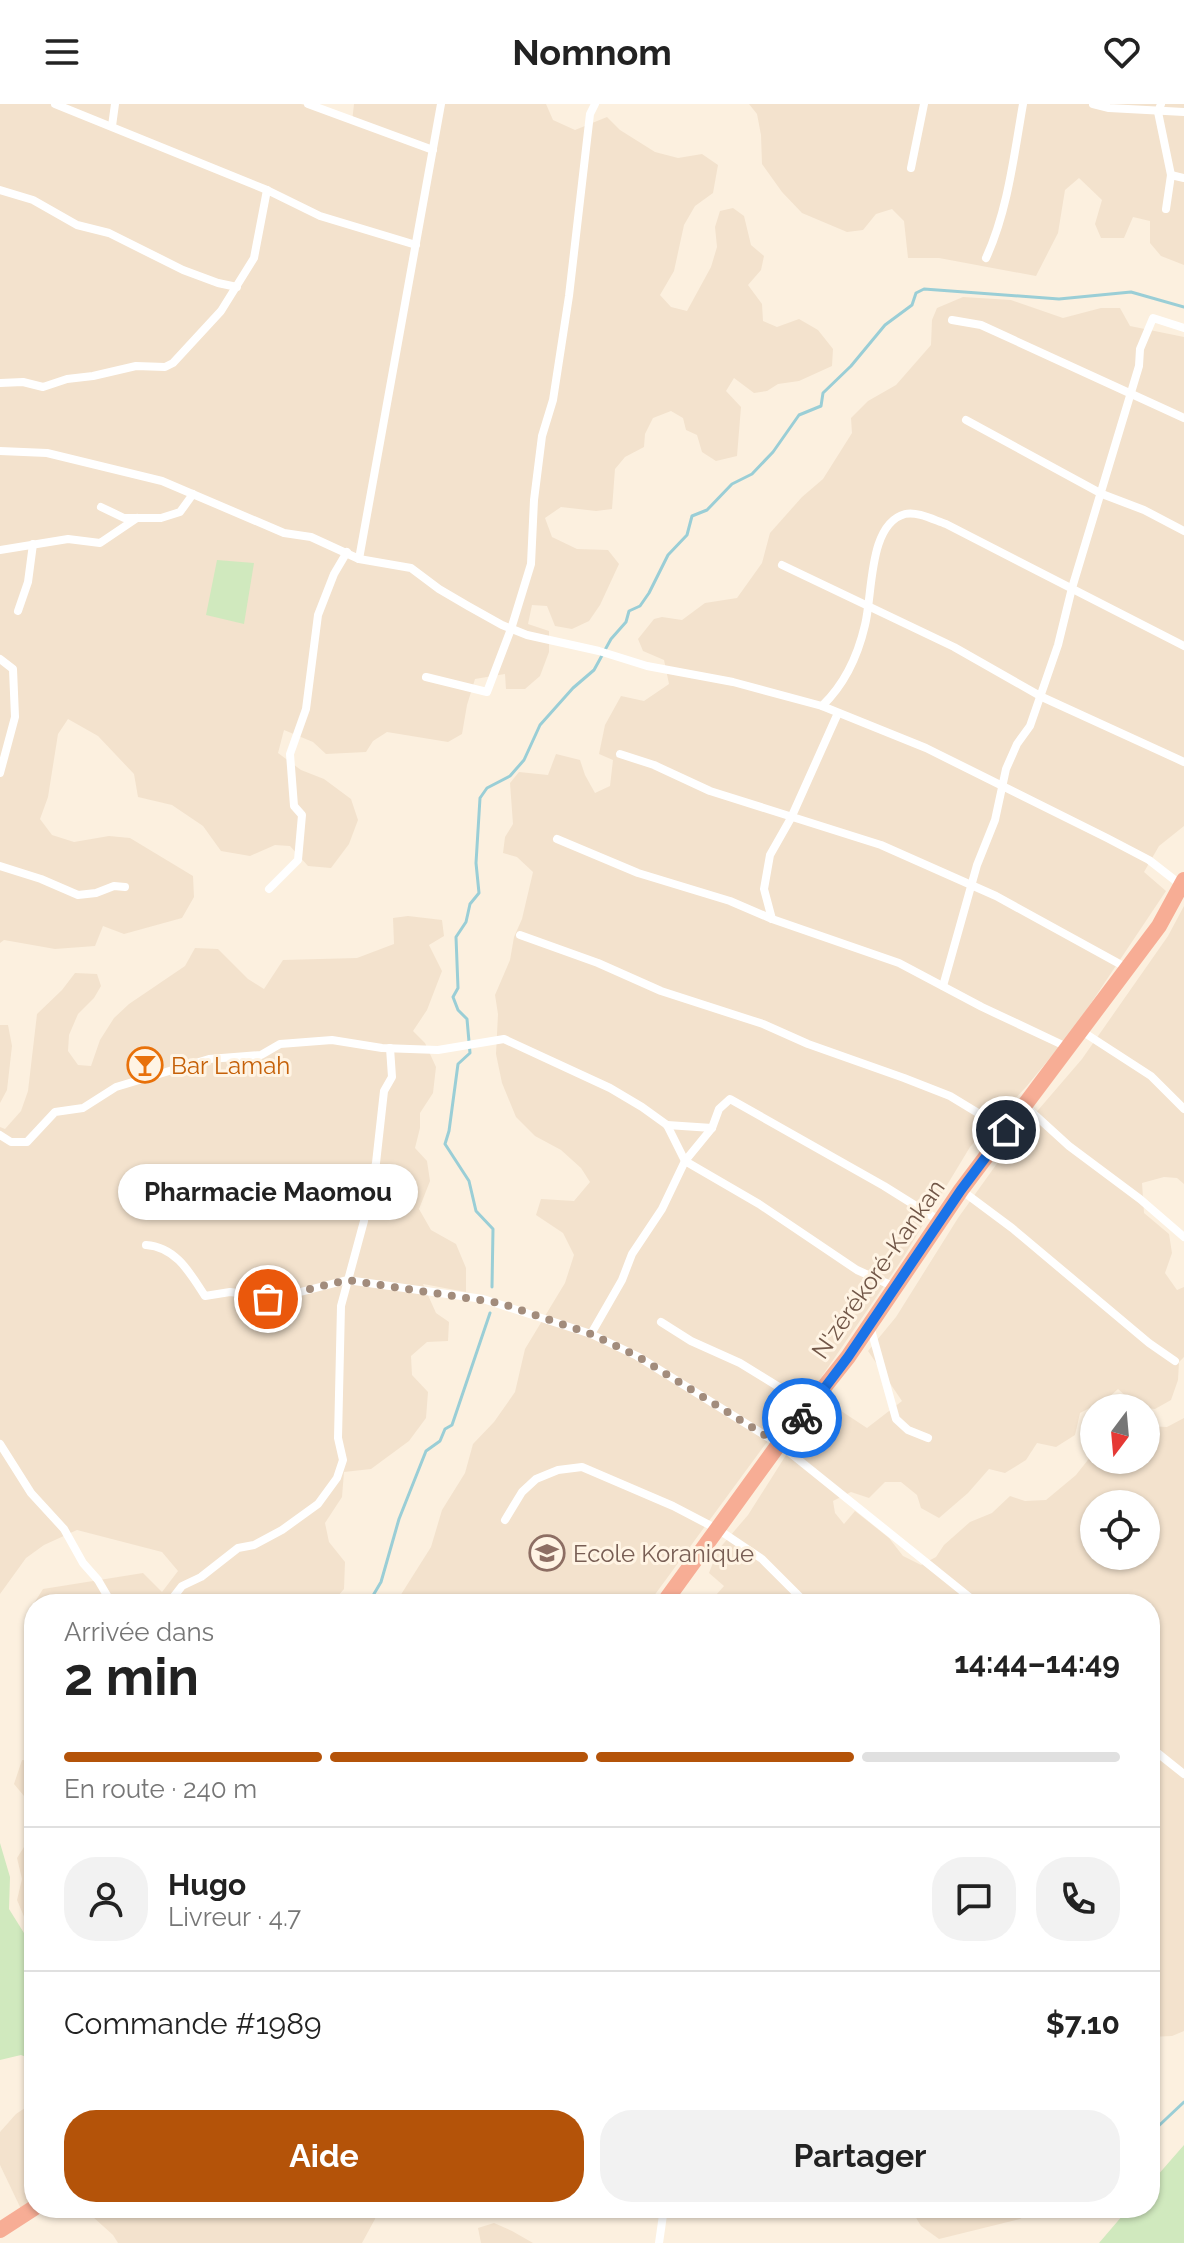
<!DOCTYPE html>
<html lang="fr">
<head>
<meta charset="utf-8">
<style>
  body { margin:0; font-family:Raleway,sans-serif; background:#f2f2f2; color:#222; height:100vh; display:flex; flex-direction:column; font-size:30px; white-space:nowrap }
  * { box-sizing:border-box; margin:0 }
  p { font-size:26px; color:#767676 }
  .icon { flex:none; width:44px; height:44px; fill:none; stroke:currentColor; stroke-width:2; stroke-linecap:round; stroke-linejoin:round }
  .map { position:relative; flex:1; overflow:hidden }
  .panel { position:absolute; left:24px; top:1490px; width:1136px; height:624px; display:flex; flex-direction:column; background:#fff; border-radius:32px; box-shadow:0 2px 6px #0004 }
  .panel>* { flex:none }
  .needle { width:52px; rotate:196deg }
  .tools { position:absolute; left:1080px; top:1290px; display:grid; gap:16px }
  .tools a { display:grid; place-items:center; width:80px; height:80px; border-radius:50%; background:#fff; box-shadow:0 2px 6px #0004; font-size:40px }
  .pin { position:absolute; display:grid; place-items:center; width:68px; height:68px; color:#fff; margin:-34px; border:4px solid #fff; border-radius:50%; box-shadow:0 2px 8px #0007 }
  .courier { position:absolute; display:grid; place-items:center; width:80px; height:80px; margin:-40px; border:6px solid #1a73e8; border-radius:50%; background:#fff; color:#222; box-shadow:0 2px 10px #0007 }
  .bubble { position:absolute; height:56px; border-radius:28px; background:#fff; box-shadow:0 2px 6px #0004; font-size:26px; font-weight:700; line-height:56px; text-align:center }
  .summary em { font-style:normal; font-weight:700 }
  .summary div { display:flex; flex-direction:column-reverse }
  .summary { display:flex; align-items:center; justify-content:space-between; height:136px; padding:0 40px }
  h1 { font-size:52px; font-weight:700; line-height:60px }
  .bar { display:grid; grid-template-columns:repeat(4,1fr); gap:12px 8px; align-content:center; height:96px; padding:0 40px }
  .bar i { height:10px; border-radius:6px; background:#e0e0e0 }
  .bar .selected { background:#b45309 }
  .bar p { grid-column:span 4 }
  .line { display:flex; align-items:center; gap:20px; padding:0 40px; border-top:2px solid #e0e0e0 }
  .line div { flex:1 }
  .round { display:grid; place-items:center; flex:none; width:84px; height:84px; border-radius:32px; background:#f2f2f2 }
  .primary-button { display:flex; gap:16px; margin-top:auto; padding:16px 40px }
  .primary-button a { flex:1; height:92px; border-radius:32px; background:#b45309; color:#fff; font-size:32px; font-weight:700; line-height:92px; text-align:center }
  .primary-button a+a { background:#f2f2f2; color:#222 }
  header { display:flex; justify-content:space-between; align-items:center; height:104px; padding:0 40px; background:#fff; font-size:36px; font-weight:700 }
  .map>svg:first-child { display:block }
  .residential { fill:#f3e2cd; fill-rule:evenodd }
  .green { fill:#d0e9be }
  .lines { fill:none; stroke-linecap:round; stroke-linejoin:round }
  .stream { stroke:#9aced6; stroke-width:3 }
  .street { stroke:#fff; stroke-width:8 }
  .highway { stroke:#f7ad95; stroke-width:16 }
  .done { stroke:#a28c7c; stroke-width:8; stroke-dasharray:0 14.4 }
  .route { stroke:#1a73e8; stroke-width:10 }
  .labels { text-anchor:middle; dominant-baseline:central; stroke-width:6; stroke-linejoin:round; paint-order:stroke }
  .food-label { font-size:24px; fill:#c56008; stroke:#fff4e4; text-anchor:start }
  .street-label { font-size:24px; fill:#715647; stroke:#fff4e4 }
  .education-label { font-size:24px; fill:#785e54; stroke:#fff4e4; text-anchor:start }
</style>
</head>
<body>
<header><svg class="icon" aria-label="menu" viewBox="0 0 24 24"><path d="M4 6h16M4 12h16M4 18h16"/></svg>Nomnom<svg class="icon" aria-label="heart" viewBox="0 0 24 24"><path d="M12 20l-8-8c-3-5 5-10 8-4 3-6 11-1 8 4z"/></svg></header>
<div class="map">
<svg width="1184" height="2139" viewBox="0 0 1184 2139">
  <rect width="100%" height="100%" fill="#fcf0df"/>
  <g class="residential">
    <polygon points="0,0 301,0 352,18 354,0 546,0 553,16 575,26 607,13 620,26 655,48 678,54 702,50 718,61 713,89 695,102 684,121 674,167 660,191 671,203 687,207 711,163 717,143 715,123 720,107 733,104 744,112 751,141 764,152 761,166 748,181 762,200 763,217 777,223 799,215 818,226 833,245 832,262 799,277 778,280 767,287 754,289 734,274 726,287 741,303 737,352 716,357 702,348 697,331 686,326 683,314 671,307 653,314 645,330 644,343 625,353 615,365 612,405 596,407 561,403 545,414 552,433 577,445 608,446 619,460 600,501 589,517 572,525 555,522 547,502 532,501 528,520 549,527 549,548 540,572 525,585 506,585 505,570 475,575 467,601 462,630 448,638 387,628 373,637 366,648 326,650 313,638 284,626 278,649 301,666 324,675 351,695 358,716 349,740 331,764 308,762 290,742 275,741 250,752 221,747 203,722 172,701 138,693 134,670 98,632 68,615 58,630 48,693 40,715 52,731 74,738 109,732 130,734 193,772 194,793 182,814 124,830 103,822 95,842 55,845 4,836 0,839"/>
    <polygon points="749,0 1184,0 1184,161 1161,152 1150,139 1150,117 1133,113 1124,134 1101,134 1095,120 1102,96 1079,74 1065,86 1058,129 1036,172 939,154 908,154 904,117 892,105 876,110 863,126 847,128 802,109 782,88 762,60 761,31 757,10"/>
    <polygon points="963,193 1011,196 1063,214 1101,204 1120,204 1130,222 1184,233 1184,722 1159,742 1144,768 1166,787 1073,926 1026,983 970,1043 903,1154 818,1278 764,1342 648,1500 395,1500 431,1443 442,1406 465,1369 473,1340 494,1318 515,1288 525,1245 565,1179 574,1151 563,1129 536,1111 541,1095 574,1097 590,1078 581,1064 561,1046 535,1032 516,1013 502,979 496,950 498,910 495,891 510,856 514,833 522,815 533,768 517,753 503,749 505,733 513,720 510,679 519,668 548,671 556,650 580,656 585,671 595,689 610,682 613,656 599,650 605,621 621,592 644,597 669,580 664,556 643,547 638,535 654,515 662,513 682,516 705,499 737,494 762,459 770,429 802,393 823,375 852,329 851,314 868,297 896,281 931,241 932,216 937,204"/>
    <path d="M1184 802V1080L1177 1074 1164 1073 1142 1079 1144 1109 1169 1130 1172 1149 1165 1169 1177 1186 1184 1183V1253L1179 1258 1178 1276 1171 1296 1155 1305 1138 1303 1118 1285 1107 1295 1080 1309 1075 1331 1056 1343 1037 1339 1026 1356 1005 1369 989 1365 968 1389 939 1414 921 1404 917 1391 901 1378H885L869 1394 851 1388 833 1397 835 1409 844 1420 855 1407 889 1434 903 1452 921 1461 936 1453 944 1441 970 1418 992 1409 1010 1392 1025 1397 1046 1396 1076 1371 1091 1352 1094 1351V1356H1146V1322L1167 1323 1184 1314V1927L1172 1932 1150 1933V1500H708L724 1482 709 1469 718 1446 748 1411 793 1340 826 1297 867 1324 902 1297 868 1247 896 1213 958 1114 1021 1026 1082 955 1168 832ZM1094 1400H1146V1452H1094Z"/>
    <polygon points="408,812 442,816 444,832 429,841 442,867 427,906 413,927 425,939 436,963 433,989 420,1009 420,1024 415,1044 427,1057 430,1077 419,1105 431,1126 456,1140 466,1164 466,1188 423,1180 436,1209 449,1218 448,1237 427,1238 411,1252 412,1271 428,1288 426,1314 409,1337 371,1365 344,1368 342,1393 325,1419 329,1438 345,1458 344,1485 331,1500 34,1500 34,1535 31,1504 43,1485 143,1469 162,1488 178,1467 162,1448 77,1426 44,1441 26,1454 0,1490 0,1023 5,1025 21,1007 28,987 37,910 62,886 75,869 97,870 101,882 94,894 78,910 69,931 68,947 78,961 91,962 100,936 114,914 129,900 185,862 195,844 218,845 248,875 264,885 283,856 357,854 394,840 393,814"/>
    <polygon points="0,921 8,921 12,942 7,986 0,999"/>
    <polygon points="22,1656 34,1657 34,1704 14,1680"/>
    <polygon points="34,1716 34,1829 28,1822 17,1796 22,1775 17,1754 31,1732"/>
    <polygon points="34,1998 34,2096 21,2105 0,2061 0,2028 16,2010"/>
    <polygon points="83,2104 376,2104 375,2115 362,2139 118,2139 113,2131"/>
    <polygon points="910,2104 1038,2104 1020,2115 939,2135 921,2122"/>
    <polygon points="494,2119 512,2127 533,2139 481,2139 478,2124"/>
  </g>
  <g class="green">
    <polygon points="217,456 254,459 244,520 206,511"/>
    <polygon points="0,1739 10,1773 9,1805 34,1845 34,1956 21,1951 0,1956"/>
    <polygon points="1184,2041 1184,2139 1099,2139 1129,2104 1150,2104 1150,2080"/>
  </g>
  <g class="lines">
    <g class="stream">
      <polyline points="492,1183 493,1125 476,1107 469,1077 445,1040 449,1027 458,960 470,949 467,915 458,906 453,893 458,884 456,833 466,818 470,800 479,789 476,759 480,694 487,684 510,672 524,656 540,621 573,584 594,566 611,535 626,518 629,507 640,502 649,489 668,451 687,431 692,412 707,406 732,380 752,370 773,348 799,311 821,302 823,289 851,262 885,221 912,201 916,189 924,185 1059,195 1131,188 1184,203"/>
      <polyline points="368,1500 381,1478 399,1415 426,1347 440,1337 445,1325 452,1321 490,1209"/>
      <polyline points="1150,2030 1184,1998"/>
    </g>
    <g class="street">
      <polyline points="55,0 267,86 320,112 416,141"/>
      <polyline points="308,0 433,46"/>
      <polyline points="1093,0 1109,4 1184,8"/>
      <polyline points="1161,0 1158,8 1171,71 1166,105"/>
      <polyline points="112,22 115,0"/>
      <polyline points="911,64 924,0"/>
      <polyline points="1171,71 1184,74"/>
      <polyline points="0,86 33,96 77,121 109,129 183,166 218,179 237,183"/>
      <path d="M986 154C1008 106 1014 51 1023 0"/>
      <polyline points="952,216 981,221 1184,314"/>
      <polyline points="0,279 23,278 43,283 67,275 93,272 136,262 165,263 173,259 221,207 254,154 267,86"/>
      <polyline points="966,316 1102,390 1144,406 1184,427"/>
      <polyline points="0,347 47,349 162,377 284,429 311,433 359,455 411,464 439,485 468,502 502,521 527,531 599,547 647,562 733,578 822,602 926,644 1107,734 1149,756 1181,781"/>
      <polyline points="101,403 124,414 161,414 180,408 193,390"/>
      <polyline points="0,446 68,435 100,439 137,414"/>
      <polyline points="359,455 441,0"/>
      <polyline points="782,461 954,543 1042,593 1184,658"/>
      <polyline points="18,507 28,478 33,440"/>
      <polyline points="0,555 13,565 15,613 0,669"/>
      <polyline points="426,573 487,588 511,525 531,460 534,396 542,332 553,296 569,192 590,10 595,0"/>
      <path d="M822 602C845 580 858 551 865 521 873 490 868 420 905 410 917 407 934 416 946 420L1184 542"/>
      <polyline points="620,650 654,661 710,687 881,741 996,792 1127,864"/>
      <polyline points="557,735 638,769 730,797 772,815 899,859 982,903 1067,943"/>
      <polyline points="0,762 41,775 78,791 96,789 114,782 125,783"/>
      <polyline points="269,785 298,756 302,711 294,702 290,650 306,605 318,511 334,470 347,448"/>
      <polyline points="772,815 764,785 770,751 791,714 838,609"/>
      <polyline points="520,831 598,859 661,887 763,920 808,940 904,974 950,992 1006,1026"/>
      <polyline points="943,882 977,761 995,716 1006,665 1017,640 1030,622 1058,541 1072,484 1139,262 1140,245 1153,214 1184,224"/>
      <polyline points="1080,926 1151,972 1184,1005"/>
      <polyline points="1024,1001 1069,1042 1140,1095 1184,1133"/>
      <polyline points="667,1021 712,1024"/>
      <polyline points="0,1031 11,1038 27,1038 55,1008 83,1004 116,983 209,955 261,951 280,940 332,936 382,944 438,946 504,935 610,984 642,1003 667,1021 685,1057 759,1100 857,1166 895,1183"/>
      <polyline points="961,1086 1012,1124 1149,1239 1175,1257"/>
      <path d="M146 1141C176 1143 190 1169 205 1192L230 1188 277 1194 347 1176 483 1195 591 1230 637 1252 779 1340 978 1500"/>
      <polyline points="661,1218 691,1237 740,1259 787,1288 807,1306"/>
      <polyline points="870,1222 896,1315 908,1326 928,1334"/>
      <polyline points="591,1230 622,1176 632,1150 662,1105 685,1057 712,1024 719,1005 730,995 884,1082 940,1117"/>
      <polyline points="0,1340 31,1389 64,1425 83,1459 98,1476 112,1500"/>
      <polyline points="505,1416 522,1388 536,1375 558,1366 582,1363 673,1402 719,1426 762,1455 807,1500"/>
      <polyline points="168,1500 182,1482 201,1473 238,1444 254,1441 282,1426 318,1400 337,1374 343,1356 338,1334 341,1202 364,1117 369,1083 376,1059 384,987 392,973 390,944"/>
      <polyline points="1150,1643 1184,1670"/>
      <polyline points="659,2139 664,2104"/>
    </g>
    <g class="highway">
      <polyline points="663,1500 779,1340 848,1253 961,1086 1159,822 1184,776"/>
      <polyline points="0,2126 34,2104"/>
    </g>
  </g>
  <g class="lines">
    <polyline class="done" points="268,1195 347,1176 500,1199 591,1230 637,1252 779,1340 802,1314"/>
    <polyline class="route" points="802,1314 848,1253 961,1086 1006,1026"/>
  </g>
  <defs>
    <symbol id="bar-ring" viewBox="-11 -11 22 22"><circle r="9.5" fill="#fff4e4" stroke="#e8710a" stroke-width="1.5"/><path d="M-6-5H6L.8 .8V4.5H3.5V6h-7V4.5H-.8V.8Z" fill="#e8710a"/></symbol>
    <symbol id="school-ring" viewBox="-11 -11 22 22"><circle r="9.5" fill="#fff4e4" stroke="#8d6e63" stroke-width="1.5"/><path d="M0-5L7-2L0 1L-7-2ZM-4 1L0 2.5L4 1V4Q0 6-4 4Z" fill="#8d6e63"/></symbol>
  </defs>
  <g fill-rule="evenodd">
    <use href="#bar-ring" x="125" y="941" width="40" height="40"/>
    <use href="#school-ring" x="527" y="1429" width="40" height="40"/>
  </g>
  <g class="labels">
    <g class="food-label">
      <text x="171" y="961">Bar Lamah</text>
    </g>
    <g class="street-label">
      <text transform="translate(878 1165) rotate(-55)">N'zérékoré-Kankan</text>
    </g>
    <g class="education-label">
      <text x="573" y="1449">Ecole Koranique</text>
    </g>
  </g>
</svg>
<div class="tools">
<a><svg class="needle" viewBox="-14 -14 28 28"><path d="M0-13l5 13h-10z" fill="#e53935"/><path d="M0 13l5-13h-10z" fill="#767676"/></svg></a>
<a><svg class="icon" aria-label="locate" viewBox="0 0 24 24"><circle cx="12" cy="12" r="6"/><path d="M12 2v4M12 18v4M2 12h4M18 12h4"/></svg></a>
</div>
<div class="pin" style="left:268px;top:1195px;background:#ea580c"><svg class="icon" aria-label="bag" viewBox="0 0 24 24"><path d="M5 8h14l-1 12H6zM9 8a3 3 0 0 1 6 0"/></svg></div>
<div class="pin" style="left:1006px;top:1026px;background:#1f2937"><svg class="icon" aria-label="home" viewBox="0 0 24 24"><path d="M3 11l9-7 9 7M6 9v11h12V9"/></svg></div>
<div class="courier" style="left:802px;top:1314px"><svg class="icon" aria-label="bike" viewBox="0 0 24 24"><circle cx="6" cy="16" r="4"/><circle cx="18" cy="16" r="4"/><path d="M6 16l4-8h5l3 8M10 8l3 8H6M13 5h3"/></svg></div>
<div class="bubble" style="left:118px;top:1060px;width:300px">Pharmacie Maomou</div>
<section class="panel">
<div class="summary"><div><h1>2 min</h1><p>Arrivée dans</p></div><em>14:44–14:49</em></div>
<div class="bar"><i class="selected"></i><i class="selected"></i><i class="selected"></i><i></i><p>En route · 240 m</p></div>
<div class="line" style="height:144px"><a class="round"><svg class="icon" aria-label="person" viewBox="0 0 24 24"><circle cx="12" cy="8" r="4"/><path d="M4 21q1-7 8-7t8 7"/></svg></a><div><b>Hugo</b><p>Livreur · 4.7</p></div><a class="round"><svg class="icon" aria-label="chat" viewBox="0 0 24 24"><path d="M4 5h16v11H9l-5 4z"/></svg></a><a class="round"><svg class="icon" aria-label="phone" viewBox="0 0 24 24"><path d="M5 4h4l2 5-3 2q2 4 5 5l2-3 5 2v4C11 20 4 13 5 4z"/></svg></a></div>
<div class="line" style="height:104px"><div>Commande #1989</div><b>$7.10</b></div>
<div class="primary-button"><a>Aide</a><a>Partager</a></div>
</section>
</div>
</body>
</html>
